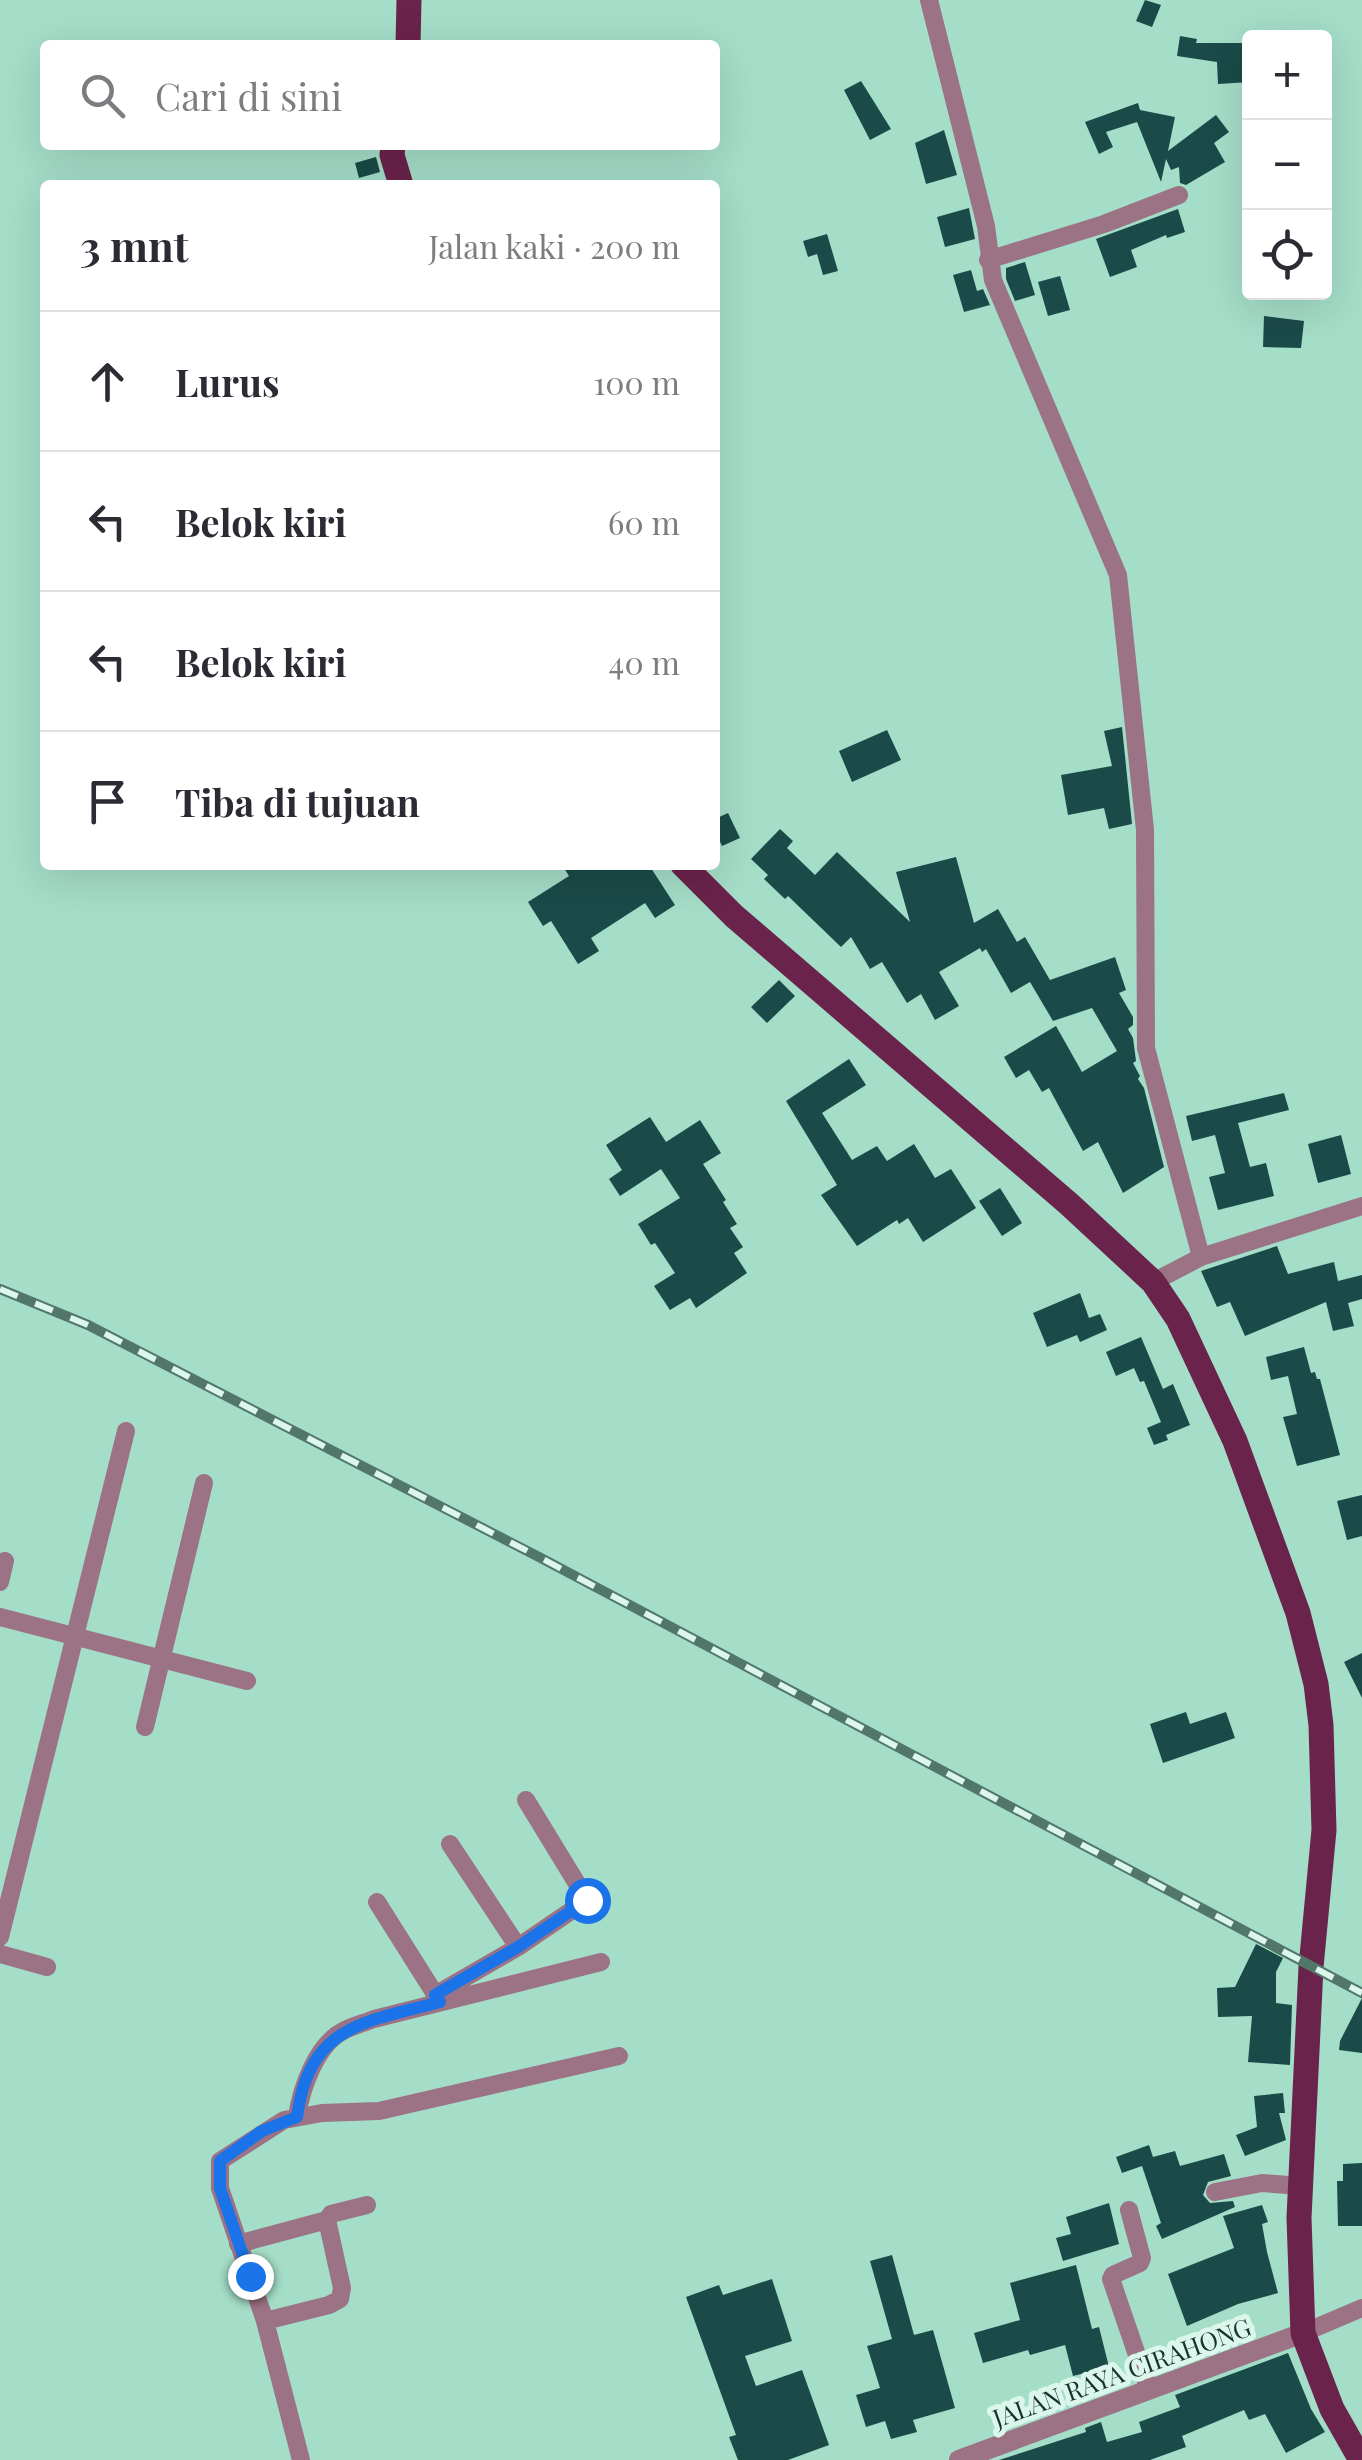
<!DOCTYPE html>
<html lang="id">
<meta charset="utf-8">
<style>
:root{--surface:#fff;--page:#f2f2f3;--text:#2b2b33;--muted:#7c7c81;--line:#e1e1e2}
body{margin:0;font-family:"Playfair Display",serif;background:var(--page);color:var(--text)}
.controls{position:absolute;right:30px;top:30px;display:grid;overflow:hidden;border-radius:10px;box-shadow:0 10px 40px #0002}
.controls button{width:90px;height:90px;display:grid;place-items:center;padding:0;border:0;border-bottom:2px solid var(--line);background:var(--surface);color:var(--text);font:50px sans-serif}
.stop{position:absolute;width:30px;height:30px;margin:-22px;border:8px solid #1a73e8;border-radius:50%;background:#fff}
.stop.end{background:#1a73e8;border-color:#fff;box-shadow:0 2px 10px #0008}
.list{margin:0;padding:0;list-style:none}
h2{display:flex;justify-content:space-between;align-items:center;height:130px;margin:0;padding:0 40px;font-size:42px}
h2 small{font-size:32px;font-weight:400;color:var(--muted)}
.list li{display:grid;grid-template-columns:65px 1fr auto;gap:30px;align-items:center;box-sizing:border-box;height:140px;padding:0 40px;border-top:2px solid var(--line)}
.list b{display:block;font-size:38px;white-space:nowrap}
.list em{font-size:32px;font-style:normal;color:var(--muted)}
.icon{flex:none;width:55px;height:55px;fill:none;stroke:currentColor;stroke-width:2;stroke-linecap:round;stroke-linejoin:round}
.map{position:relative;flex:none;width:1362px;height:2460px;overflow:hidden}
.search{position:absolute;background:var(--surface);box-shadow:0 10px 40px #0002;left:40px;top:40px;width:680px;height:110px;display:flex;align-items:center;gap:25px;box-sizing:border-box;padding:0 35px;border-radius:10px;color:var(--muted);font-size:38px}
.panel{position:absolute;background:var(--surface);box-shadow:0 10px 40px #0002;left:40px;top:180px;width:680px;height:690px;border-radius:10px}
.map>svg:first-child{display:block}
.building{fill:#1a4b48}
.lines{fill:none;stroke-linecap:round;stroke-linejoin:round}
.minor{stroke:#9c7285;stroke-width:18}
.tertiary{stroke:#9c7285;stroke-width:20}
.primary{stroke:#6a234a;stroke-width:25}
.rail-casing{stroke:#52776a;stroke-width:10}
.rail{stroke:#dbf7ec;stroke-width:6;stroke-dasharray:19;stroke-linecap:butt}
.route{stroke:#1a73e8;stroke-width:12}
.labels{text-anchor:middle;stroke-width:10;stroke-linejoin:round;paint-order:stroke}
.street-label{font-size:25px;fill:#1b322a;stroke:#dbf7ec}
</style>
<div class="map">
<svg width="1362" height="2460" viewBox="0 0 1362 2460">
<rect width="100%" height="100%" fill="#a4ddc8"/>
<path class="building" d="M1145 0 1161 5 1152 27 1136 21Z
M1180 36 1197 39 1196 43H1247L1250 82 1218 84 1217 62 1177 56Z
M861 81 891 129 870 140 844 90Z
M1138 103 1140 110 1175 117 1168 151 1216 115 1229 132 1214 143 1225 162 1186 185 1180 183 1179 167 1171 170 1166 159 1161 182 1137 122 1106 132 1113 147 1099 154 1085 122Z
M944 130 957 175 926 184 915 143Z
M376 157 380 172 359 178 355 163Z
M969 208 975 239 945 247 937 217Z
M1178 209 1185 232 1167 238 1166 235 1131 250 1137 267 1110 277 1096 239Z
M827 234 838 271 823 275 817 254 808 257 803 241Z
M1025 262 1035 295 1015 301 1006 279V268Z
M971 270 977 291 983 289 990 305 964 312 953 275Z
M1060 276 1070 310 1048 316 1038 282Z
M1264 316 1304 321 1301 348 1263 347Z
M1122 727 1132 824 1109 829 1104 808 1068 815 1061 775 1112 766 1104 731Z
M887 730 901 760 852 782 839 751Z
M728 813 740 838 722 846 715 830V819Z
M780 829 793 841 787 848 815 875 837 852 910 922 896 872 956 857 974 923 998 909 1017 942 1025 937 1050 980 1115 957 1126 990 1119 993 1133 1017V1025L1128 1029 1133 1038 1136 1061 1133 1063 1140 1076 1138 1079 1144 1088 1164 1167 1123 1193 1098 1142 1083 1151 1049 1088 1042 1092 1029 1070 1016 1078 1004 1057 1056 1026 1082 1072 1117 1051 1092 1008 1053 1021 1030 982 1011 993 986 949 982 952 980 948 939 972 959 1006 935 1020 921 994 907 1003 882 962 870 969 851 937 841 947 788 896 785 899 764 879 768 875 751 859Z
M562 865H649L675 905 655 918 645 903 591 938 599 951 578 964 551 921 543 926 528 902 569 876Z
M779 980 795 996 767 1023 751 1007Z
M849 1059 866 1085 822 1113 852 1160 877 1146 887 1161 914 1144 935 1178 951 1169 976 1208 923 1242 908 1218 899 1224 897 1220 857 1246 821 1195 837 1185 786 1101Z
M1284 1093 1289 1110 1238 1123 1250 1167 1266 1163 1274 1196 1218 1210 1209 1177 1225 1173 1215 1135 1192 1141 1186 1116Z
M650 1117 666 1142 700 1120 721 1153 703 1164 726 1200 723 1202 737 1224 730 1228 743 1247 734 1253 747 1273 696 1308 690 1298 670 1310 654 1286 675 1273 655 1243 651 1245 638 1224 680 1198 661 1169 620 1196 609 1179 622 1170 606 1145Z
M1341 1135 1351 1174 1318 1183 1308 1144Z
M1000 1188 1022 1223 1002 1236 979 1201Z
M1277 1246 1288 1274 1334 1262 1338 1281 1362 1275V1299L1348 1303 1354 1326 1333 1331 1326 1302 1245 1336 1230 1302 1217 1307 1201 1271Z
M1080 1293 1089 1318 1100 1314 1107 1330 1080 1342 1077 1335 1047 1347 1033 1313Z
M1141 1337 1163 1389 1173 1384 1190 1425 1166 1435 1168 1440 1154 1445 1147 1428 1161 1422 1144 1381 1140 1382 1134 1368 1116 1376 1106 1352Z
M1304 1347 1311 1373 1315 1372 1317 1379H1320L1340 1455 1297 1466 1283 1417 1297 1414 1288 1376 1271 1380 1266 1357Z
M1362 1495V1536L1347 1540 1337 1501Z
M1362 1653V1698L1344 1662Z
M1186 1712 1190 1724 1226 1712 1235 1738 1163 1763 1150 1724Z
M1256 1944 1283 1958 1276 1972V2003L1292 2005 1290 2065 1248 2062 1252 2016 1218 2017 1217 1988 1235 1987Z
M1362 1998V2053L1339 2050 1340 2041Z
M1283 2093 1285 2113H1279L1286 2140 1245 2156 1236 2135 1257 2127 1254 2096Z
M1149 2145 1153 2157 1175 2151 1180 2166 1224 2154 1231 2176 1208 2182 1203 2195 1210 2203 1233 2201 1235 2207 1162 2239 1156 2226 1161 2223 1142 2166 1122 2173 1116 2157Z
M1362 2163V2226H1338L1337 2181H1343V2164Z
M1109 2203 1119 2244 1063 2261 1056 2238 1071 2234 1066 2217Z
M1262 2205 1268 2222 1262 2224 1267 2252 1278 2293 1238 2304 1187 2326 1168 2274 1234 2248 1223 2216Z
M892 2255 914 2335 933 2330 955 2408 913 2420 917 2432 891 2439 885 2421 866 2427 856 2395 880 2388 867 2346 892 2339 870 2261Z
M1076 2265 1092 2329 1099 2327 1109 2367 1073 2376 1065 2345 1030 2355 1028 2350 983 2363 974 2333 1020 2320 1010 2283Z
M772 2279 792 2341 745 2356 756 2386 802 2370 829 2445 788 2460H738L729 2437 736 2435 686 2297 719 2285 723 2295Z
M1288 2353 1311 2409 1325 2432 1286 2453 1265 2414 1249 2420 1244 2410 1182 2436 1186 2447 1150 2460H999L1086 2432 1085 2428 1101 2422 1107 2442 1142 2432 1139 2422 1180 2407 1175 2395Z"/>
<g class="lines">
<path class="minor" d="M929 0 986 226 993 280 1118 575 1145 830 1146 1048 1201 1257
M988 260 1104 224 1179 195
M1153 1282 1201 1257 1362 1206
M0 1582 5 1561
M0 1617 247 1681
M145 1727 204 1483
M377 1902 440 2002
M0 1937 126 1431
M518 1947 587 1900 526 1800
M0 1954 47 1967
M435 1995 518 1947 450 1844
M297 2117C301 2089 316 2045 343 2031 352 2026 364 2023 374 2019L601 1962
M1215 2192 1262 2183 1301 2186
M1129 2210 1142 2258 1140 2263 1113 2275 1111 2279 1149 2390
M238 2244 327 2220
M265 2321 329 2305 340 2299 342 2288 327 2220 331 2214 367 2205
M1303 2333 1362 2308
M301 2460 265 2321 220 2188V2161L284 2120 322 2113 379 2111 619 2056"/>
<path class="tertiary" d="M959 2460 1303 2333"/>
<path class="primary" d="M408 45 409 0
M393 145 392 155 401 185
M683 865 734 916 1069 1204 1153 1282 1178 1319 1235 1441 1298 1613 1316 1684 1321 1725 1324 1830 1311 1967 1299 2218 1303 2333 1332 2409 1361 2460"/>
<defs>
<path id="rail" d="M0 1289 88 1325 539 1557 1362 1993"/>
</defs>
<use href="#rail" class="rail-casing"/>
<use href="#rail" class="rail"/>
</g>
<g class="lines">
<path class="route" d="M250 2276 220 2188V2161L262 2131 297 2117C309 2025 365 2022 440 2002L435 1995 518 1947 587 1900"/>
</g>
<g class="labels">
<g class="street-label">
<text transform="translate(1122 2373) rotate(-20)" y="9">JALAN RAYA CIRAHONG</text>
</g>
</g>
</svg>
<div class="controls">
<button>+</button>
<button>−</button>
<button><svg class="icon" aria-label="locate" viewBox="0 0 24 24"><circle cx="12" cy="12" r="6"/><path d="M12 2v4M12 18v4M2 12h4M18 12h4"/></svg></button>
</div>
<div class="stop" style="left:587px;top:1900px"></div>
<div class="stop end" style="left:250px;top:2276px"></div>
<div class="search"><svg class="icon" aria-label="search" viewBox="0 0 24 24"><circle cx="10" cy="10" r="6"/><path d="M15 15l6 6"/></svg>Cari di sini</div>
<section class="panel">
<h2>3 mnt<small>Jalan kaki · 200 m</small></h2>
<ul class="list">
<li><svg class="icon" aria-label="ahead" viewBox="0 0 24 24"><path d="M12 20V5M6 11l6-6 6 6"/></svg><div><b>Lurus</b></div><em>100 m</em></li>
<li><svg class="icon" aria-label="left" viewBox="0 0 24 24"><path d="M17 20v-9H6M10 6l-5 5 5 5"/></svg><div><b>Belok kiri</b></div><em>60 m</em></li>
<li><svg class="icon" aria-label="left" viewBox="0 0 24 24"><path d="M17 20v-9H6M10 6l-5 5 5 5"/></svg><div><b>Belok kiri</b></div><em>40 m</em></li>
<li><svg class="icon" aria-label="arrive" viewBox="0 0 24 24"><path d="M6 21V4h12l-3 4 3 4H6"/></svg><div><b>Tiba di tujuan</b></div></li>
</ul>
</section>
</div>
